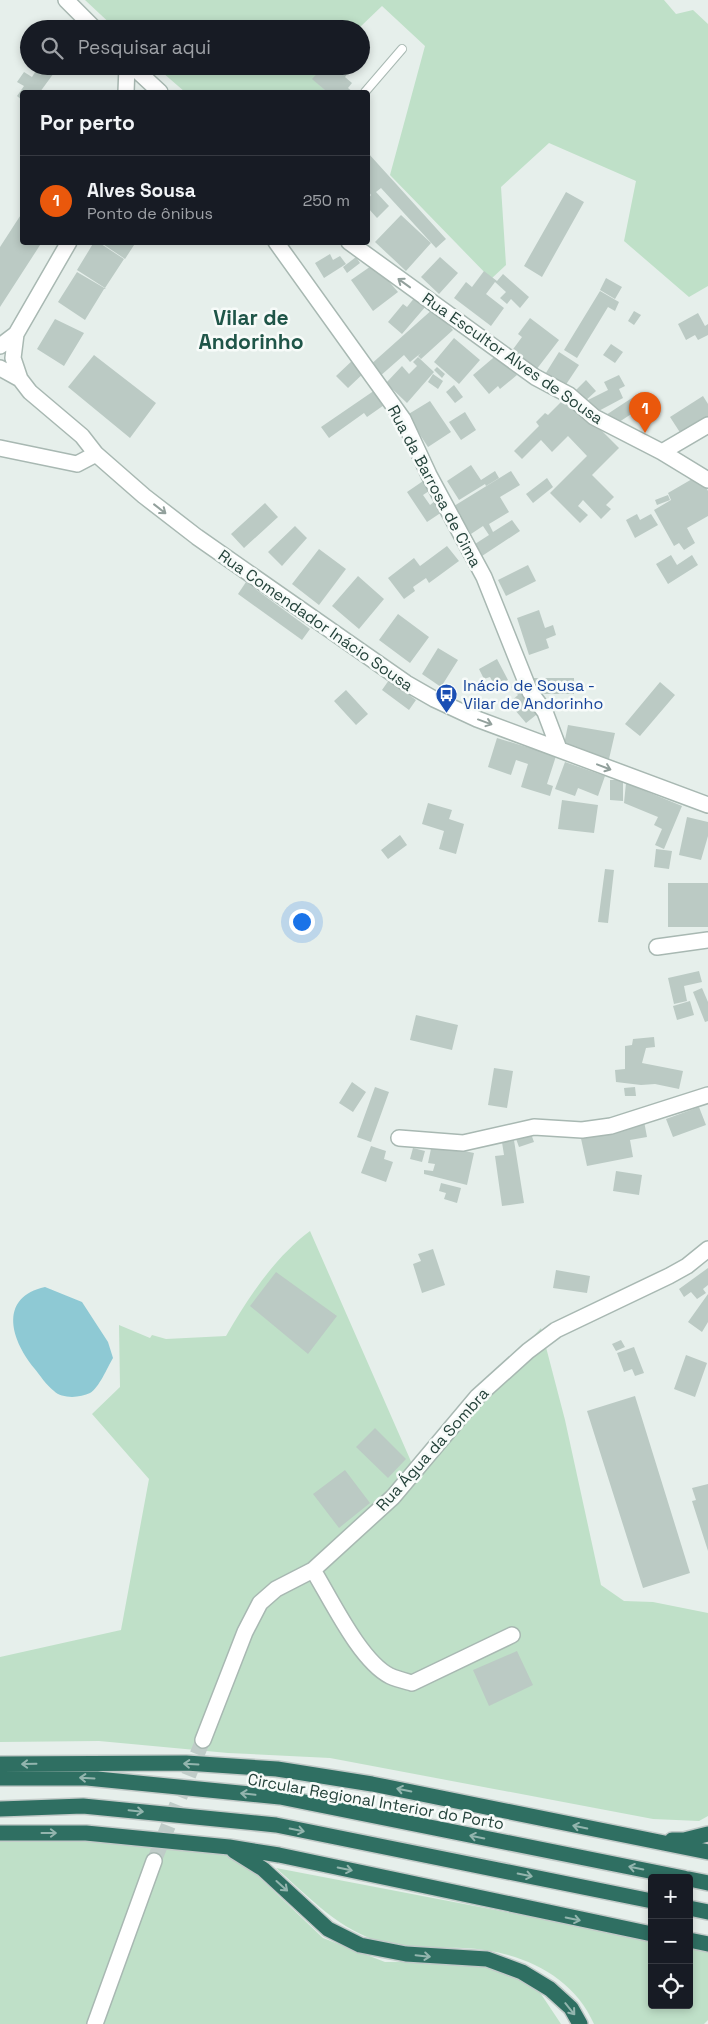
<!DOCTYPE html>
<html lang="pt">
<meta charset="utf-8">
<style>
:root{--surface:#171b24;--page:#20242c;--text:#f1f3f6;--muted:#9ea1a6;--line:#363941;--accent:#ea580c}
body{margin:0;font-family:"Space Grotesk",sans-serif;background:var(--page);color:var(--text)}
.controls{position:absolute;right:15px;bottom:15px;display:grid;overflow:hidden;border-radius:5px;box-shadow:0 2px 8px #0003}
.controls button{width:45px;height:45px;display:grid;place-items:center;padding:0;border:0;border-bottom:1px solid var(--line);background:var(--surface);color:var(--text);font:25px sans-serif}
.you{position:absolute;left:301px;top:921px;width:18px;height:18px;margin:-12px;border:4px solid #fff;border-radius:50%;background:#1a73e8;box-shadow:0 0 0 8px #1a73e833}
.badge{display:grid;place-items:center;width:32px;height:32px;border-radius:50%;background:var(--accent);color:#fff;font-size:16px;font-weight:700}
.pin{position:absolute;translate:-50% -41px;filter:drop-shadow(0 1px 2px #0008)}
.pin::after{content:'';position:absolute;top:26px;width:18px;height:15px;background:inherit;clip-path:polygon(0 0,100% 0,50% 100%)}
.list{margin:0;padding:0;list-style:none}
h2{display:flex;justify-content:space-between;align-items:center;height:65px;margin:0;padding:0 20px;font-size:21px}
h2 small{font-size:16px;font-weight:400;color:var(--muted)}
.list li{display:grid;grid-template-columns:32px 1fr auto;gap:15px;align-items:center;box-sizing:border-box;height:90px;padding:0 20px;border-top:1px solid var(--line)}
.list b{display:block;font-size:19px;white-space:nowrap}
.list p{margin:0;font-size:16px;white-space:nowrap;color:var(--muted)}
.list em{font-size:16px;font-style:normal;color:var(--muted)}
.icon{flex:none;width:28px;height:28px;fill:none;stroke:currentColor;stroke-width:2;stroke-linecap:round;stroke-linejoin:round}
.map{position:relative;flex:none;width:708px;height:2024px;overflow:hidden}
.search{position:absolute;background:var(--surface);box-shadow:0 2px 8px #0003;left:20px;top:20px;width:350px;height:55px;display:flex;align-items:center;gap:12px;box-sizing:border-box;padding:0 18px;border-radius:28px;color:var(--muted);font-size:19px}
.panel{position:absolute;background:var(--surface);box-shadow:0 2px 8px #0003;left:20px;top:90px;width:350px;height:155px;border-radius:5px}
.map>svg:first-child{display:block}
.green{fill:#bfe0c8}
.water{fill:#8ec9d4}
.building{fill:#bbcac4}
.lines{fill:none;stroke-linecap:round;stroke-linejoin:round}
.street-tunnel{stroke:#bfccc8;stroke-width:15;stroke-dasharray:15 8;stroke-linecap:butt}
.lane-casing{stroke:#a8b8b2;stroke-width:10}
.street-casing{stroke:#a8b8b2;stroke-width:18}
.highway-casing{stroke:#c2cac8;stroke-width:18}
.lane{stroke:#fff;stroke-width:8}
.street{stroke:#fff;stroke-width:15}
.highway{stroke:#2f6f62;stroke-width:15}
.oneway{stroke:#92a09c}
.oneway2{stroke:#93b5ae}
.labels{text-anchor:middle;stroke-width:5;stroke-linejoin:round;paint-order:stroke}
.street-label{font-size:16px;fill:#24423a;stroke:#f7fbf9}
.transit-label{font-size:16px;fill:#164399;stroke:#f7fbf9;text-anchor:start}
.district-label{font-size:21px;font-weight:bold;fill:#1f5548;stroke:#f7fbf9}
</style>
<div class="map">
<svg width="708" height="2024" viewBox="0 0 708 2024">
<rect width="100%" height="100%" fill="#e6efeb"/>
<path class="green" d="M85 0H664L676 14 693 10 708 24V286L689 297 624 241 636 181 549 143 501 187 506 265 491 279 390 175 425 46 382 6 358 29H116Z
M155 66H324L313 79 327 92H185Z
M310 1231 413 1466 541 1328 565 1420 601 1585 624 1601 653 1602 708 1613V1816L699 1821 653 1819 330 1758 228 1753 99 1741 0 1742V1657L121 1630 149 1479 92 1414 120 1387 119 1325 150 1338 152 1335 166 1339 226 1336C249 1297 273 1259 310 1231Z
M0 1833 81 1837 235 1854 323 1938 385 1962 468 1961 507 1969 537 1988 561 2024H0Z
M276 1868 652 1940V2005H689V1947L708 1951V2020L704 2024H594C572 1973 516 1950 463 1948 437 1947 409 1950 384 1943 340 1931 309 1897 276 1868Z"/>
<path class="water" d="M45 1287 82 1302 108 1342 113 1358C107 1368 99 1388 90 1393 80 1398 62 1399 54 1391 46 1385 40 1375 34 1368 9 1337 0 1297 45 1287Z"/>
<path class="building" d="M39 66H59L40 92H22V100L17 96 24 86 17 82 24 72 32 77Z
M324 66 341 67 348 73 345 77 352 83 348 88 353 92H327L312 79Z
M368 153 446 239 436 248 381 188 376 192 389 206 377 218 368 208V199L371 195 368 191Z
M566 192 584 202 542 277 524 266Z
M22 213V242H42L0 307V247Z
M401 215 431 243 406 271 375 242Z
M94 242H98L124 259 105 288 77 270Z
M100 242H136L125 259Z
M330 254 333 260 340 256 346 264 324 278 315 263Z
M356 257 360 263 347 273 343 267Z
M440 257 458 273 439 294 421 277Z
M374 264 398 292 373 311 351 280Z
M484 271 497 281 503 274 529 297 520 308 511 299 507 304 500 298 506 292 495 282 486 294 504 308 491 326 454 298 466 282 472 287Z
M77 272 106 289H104L85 320 58 302Z
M606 278 622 287 615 299 600 290Z
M600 291 619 302 615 311 608 307 577 358 564 350Z
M415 297 426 306 402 334 388 322 403 304 407 307Z
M434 308 453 330 421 359 418 356 421 353 410 362 404 355 379 377 369 366Z
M634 311 641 315 634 325 628 321Z
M698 313 705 326 708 324V335L698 340 695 335 686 340 678 324Z
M530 318 559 340 536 370 511 352 522 337 518 334Z
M55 319 84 333 64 366 37 349Z
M454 338 480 360 459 384 434 362Z
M611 344 623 352 615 363 603 355Z
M559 352 579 365 563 389 544 376Z
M499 353 517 375 500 389 498 386 489 394 473 375Z
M94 355 156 403 130 438 68 387Z
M418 357 434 372 407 403 386 383 402 366 409 374 417 366 413 362Z
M355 358 367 370 348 388 336 376Z
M437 367 445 374 442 378 434 370Z
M433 374 443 381 438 389 428 382Z
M619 375 625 386 619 389 623 398 593 414 586 401 608 390 604 382Z
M586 380 596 391 583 403 573 393Z
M454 385 463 397 455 403 446 392Z
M378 388 387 403 367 417 364 413 329 438 321 427Z
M641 392 648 403 613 426 606 415Z
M567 396 619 448 592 475 614 497 606 505 611 509 601 519 583 500 578 506 588 515 580 523 550 493 587 456 568 436 552 452 541 440 522 459 514 451 539 426 536 422 545 413 548 415Z
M703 396 708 404V417L681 434 670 417Z
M430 401 451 432 428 447 407 415Z
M465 412 476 430 461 440 449 422Z
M471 465 481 480 495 471 499 478 486 486 485 484 459 500 447 481Z
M511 471 520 485 500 497 509 512 489 524 493 532 512 520 520 531 482 556 475 544 489 535 483 526 471 534 454 506Z
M699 475 708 491V516L687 528 695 543 684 550 679 543 674 546 654 510 671 500 668 493Z
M547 478 553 487 533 503 526 494Z
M426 479 432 489 423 495 430 505 435 501 442 512 427 522 407 492Z
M668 495 670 500 657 505 655 500Z
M265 503 278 517 244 548 231 534Z
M637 514 640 520 651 514 658 525 635 538 626 520Z
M295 526 307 538 282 566 268 552Z
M447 546 459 561 429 583 426 578 413 587 415 591 404 599 388 578 414 558 420 566Z
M319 549 346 569 319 605 292 584Z
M671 555 677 565 692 555 698 565 668 584 656 564Z
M528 565 536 581 506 596 498 580Z
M358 576 384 599 359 629 332 606Z
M246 582 310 629 302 640 238 594Z
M539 610 545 628 553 625 556 635 546 639 549 648 529 655 517 618Z
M398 614 429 637 410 663 379 640Z
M438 648 458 660 441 687 422 674Z
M497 659 508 680 495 686 490 677 484 679 479 669Z
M532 678H574V694H532Z
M389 680 416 700 409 710 382 690Z
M517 682 541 711 526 723 509 703 518 695 511 687Z
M660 682 675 695 640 736 625 724Z
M346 690 368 714 356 725 334 701Z
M568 725 615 733 609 759 563 749Z
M497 738 556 756 547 784 553 786 550 796 521 787 528 764 516 760 511 775 488 767Z
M565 762 605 776 598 796 578 788 575 796 555 789Z
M610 780H623V801L610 800Z
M626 783 682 806 664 849 655 845 662 829 654 825 658 817 624 803Z
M562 800 598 805 594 833 558 829Z
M428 803 452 810 449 819 464 824 456 854 439 849 444 831 422 824Z
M687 817 708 822V836L701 860 679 855Z
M400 835 407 845 388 859 381 850Z
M656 849 672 851 669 869 654 867Z
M605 869 614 870 608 923 598 922Z
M668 883H708V927H668Z
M699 971 702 982 684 986 687 1001 674 1004 668 978Z
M702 988 708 1002V1021L705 1022 693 992Z
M690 1001 694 1015 677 1020 673 1006Z
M416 1015 458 1025 452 1050 410 1040Z
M654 1037 655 1047 646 1048 642 1063 683 1071 679 1089 655 1084 641 1085 616 1082 615 1070 625 1069V1046L632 1045 633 1039Z
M494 1068 513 1071 507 1108 488 1105Z
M352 1082 366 1092 353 1112 339 1103Z
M375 1087 389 1092 371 1142 357 1137Z
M635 1087 636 1096H625L624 1088Z
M699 1107 706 1125 673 1137 666 1119Z
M644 1121 647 1137 630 1140 633 1157 587 1166 580 1134Z
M530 1131 534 1142 519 1147 515 1136Z
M513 1134 524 1203 502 1206 495 1156 504 1155 501 1136Z
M432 1144 474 1153 467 1185 424 1174V1170L433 1171 435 1164 428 1163Z
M371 1146 386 1151 384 1159 393 1162 386 1182 361 1173Z
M413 1148 425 1151 422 1162 410 1159Z
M616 1171 642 1175 639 1195 613 1191Z
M441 1183 461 1188 457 1203 444 1199 446 1193 439 1191Z
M433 1249 445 1285 422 1293 413 1264 421 1261 418 1254Z
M708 1268V1285L703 1289 706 1293 697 1299 691 1292 684 1297 679 1289Z
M556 1270 590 1276 587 1293 553 1288Z
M276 1272 337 1316 308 1354 250 1306Z
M708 1294V1322L702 1332 688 1322Z
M621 1340 625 1347 616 1351 612 1344Z
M634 1347 644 1373 635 1376 632 1369 624 1372 617 1353Z
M686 1355 707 1363 695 1397 674 1389Z
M635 1396 690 1573 643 1588 587 1411Z
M375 1428 406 1459 388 1478 356 1447Z
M345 1470 370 1503 339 1528 313 1494Z
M708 1484V1551L692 1501 696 1500 692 1488Z
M517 1651 533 1685 489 1706 473 1670Z"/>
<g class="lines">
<path class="street-tunnel" d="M154 1861 203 1740"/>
<defs>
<path id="lane" d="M365 92 402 49"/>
<path id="street" d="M66 0 95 29
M132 66 160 92
M126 92 127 66
M69 242 16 334 13 358 20 379 30 392 82 436 96 454 144 496 197 537 406 683 434 699 477 719 708 805
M276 242 403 419 429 475 484 577 530 692 545 712 559 749
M349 242 535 377 569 395 594 417 662 452 708 480
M0 346 16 334
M0 368 20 379
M0 448 77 464 96 454
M662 452 708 425
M657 947 708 940
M399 1138 463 1143 534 1127 582 1130 611 1126 708 1095
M313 1570C331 1599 360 1661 390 1676 397 1679 405 1681 412 1683L512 1635
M203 1740 245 1632 260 1603 276 1589 313 1570 393 1497 477 1397 528 1351 556 1330 669 1276 687 1266 708 1249
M95 2024 154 1861"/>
<path id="highway" d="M0 1764 186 1763 277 1769 372 1784 708 1852
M0 1778H87L280 1797 684 1878
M0 1809 83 1806 276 1825 652 1901
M0 1833H86L229 1847 279 1855 652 1934
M672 1840H684L708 1834
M234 1851 263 1869 328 1929 360 1945 406 1954 487 1959 522 1972 550 1989 571 2008 580 2024
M689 1879 708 1883
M689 1908 708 1912
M689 1940 708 1944"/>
</defs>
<use href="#lane" class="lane-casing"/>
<use href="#street" class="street-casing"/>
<use href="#highway" class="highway-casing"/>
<use href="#lane" class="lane"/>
<use href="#street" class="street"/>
<use href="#highway" class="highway"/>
</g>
<defs><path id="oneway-shaft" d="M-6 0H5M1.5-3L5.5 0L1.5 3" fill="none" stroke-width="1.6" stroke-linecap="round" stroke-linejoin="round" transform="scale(1.25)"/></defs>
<g class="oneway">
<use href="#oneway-shaft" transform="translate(404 283) rotate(-144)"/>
<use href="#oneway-shaft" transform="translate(160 509) rotate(38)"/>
<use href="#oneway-shaft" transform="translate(485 722) rotate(20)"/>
<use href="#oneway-shaft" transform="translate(604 767) rotate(21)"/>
</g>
<g class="oneway2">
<use href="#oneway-shaft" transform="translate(29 1764) rotate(179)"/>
<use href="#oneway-shaft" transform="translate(191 1764) rotate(-177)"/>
<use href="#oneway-shaft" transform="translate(87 1778) rotate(-177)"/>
<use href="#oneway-shaft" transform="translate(404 1790) rotate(-168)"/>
<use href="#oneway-shaft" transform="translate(248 1794) rotate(-174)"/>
<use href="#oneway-shaft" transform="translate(136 1811) rotate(6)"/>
<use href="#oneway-shaft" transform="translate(580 1827) rotate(-168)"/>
<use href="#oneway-shaft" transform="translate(297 1830) rotate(11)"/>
<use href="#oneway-shaft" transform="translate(49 1833)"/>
<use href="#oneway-shaft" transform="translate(477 1837) rotate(-169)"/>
<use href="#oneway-shaft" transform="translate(636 1868) rotate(-169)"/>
<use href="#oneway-shaft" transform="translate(345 1869) rotate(12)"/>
<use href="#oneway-shaft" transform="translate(525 1875) rotate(11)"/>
<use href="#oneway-shaft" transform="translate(282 1886) rotate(42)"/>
<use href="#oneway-shaft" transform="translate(573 1919) rotate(12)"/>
<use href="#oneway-shaft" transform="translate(423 1956) rotate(6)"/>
<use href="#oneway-shaft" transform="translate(570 2009) rotate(51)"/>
</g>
<defs>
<symbol id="bus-pin" viewBox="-11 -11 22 30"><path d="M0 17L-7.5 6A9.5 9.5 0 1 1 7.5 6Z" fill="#1a4fb4" stroke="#f7fbf9"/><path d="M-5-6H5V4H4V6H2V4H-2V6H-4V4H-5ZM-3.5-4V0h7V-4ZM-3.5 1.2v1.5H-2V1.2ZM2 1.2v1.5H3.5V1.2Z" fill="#fff"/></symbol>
</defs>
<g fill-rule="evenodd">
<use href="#bus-pin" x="434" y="682" width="25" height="34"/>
</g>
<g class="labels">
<g class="street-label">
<text transform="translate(513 358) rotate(35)" y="6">Rua Escultor Alves de Sousa</text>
<text transform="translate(435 486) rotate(62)" y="6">Rua da Barrosa de Cima</text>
<text transform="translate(316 620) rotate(35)" y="6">Rua Comendador Inácio Sousa</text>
<text transform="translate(432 1449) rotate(-48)" y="6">Rua Água da Sombra</text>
<text transform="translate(376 1801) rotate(10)" y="6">Circular Regional Interior do Porto</text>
</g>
<g class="transit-label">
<text x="463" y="691">Inácio de Sousa -<tspan x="463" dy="18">Vilar de Andorinho</tspan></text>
</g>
<g class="district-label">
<text x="251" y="325">Vilar de<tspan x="251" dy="24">Andorinho</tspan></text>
</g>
</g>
</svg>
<div class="controls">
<button>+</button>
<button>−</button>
<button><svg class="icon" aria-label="locate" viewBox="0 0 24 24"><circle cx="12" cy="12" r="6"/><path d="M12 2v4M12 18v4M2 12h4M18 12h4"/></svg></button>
</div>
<div class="you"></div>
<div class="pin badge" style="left:645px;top:433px">1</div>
<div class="search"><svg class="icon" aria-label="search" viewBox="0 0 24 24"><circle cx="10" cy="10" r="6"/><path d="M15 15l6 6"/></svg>Pesquisar aqui</div>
<section class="panel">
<h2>Por perto<small></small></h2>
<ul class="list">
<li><span class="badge">1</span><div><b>Alves Sousa</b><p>Ponto de ônibus</p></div><em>250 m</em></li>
</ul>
</section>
</div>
